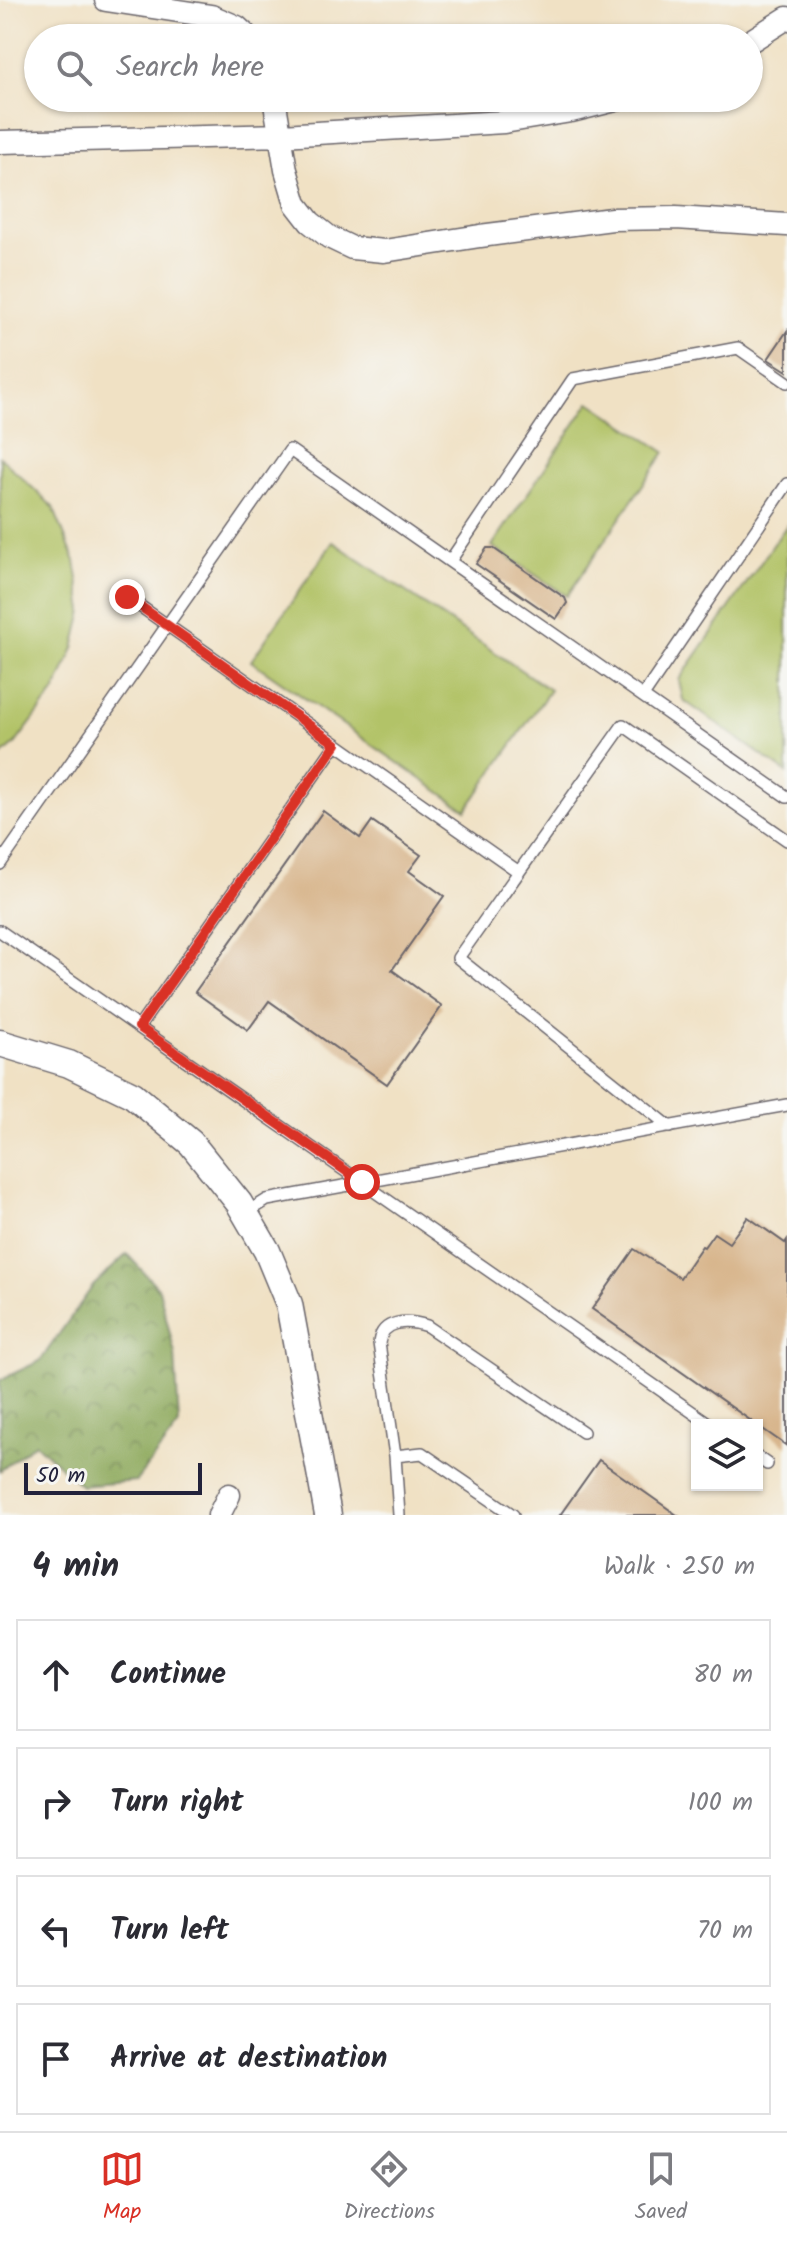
<!DOCTYPE html>
<meta charset="utf-8">
<style>
:root{--surface:#fff;--page:#f7f7f7;--text:#2b2b33;--muted:#7c7c81;--line:#e1e1e2;--accent:#d93025}
body{margin:0;font-family:Kalam,sans-serif;background:var(--page);color:var(--text)}
.controls{position:absolute;right:24px;bottom:24px;display:grid;overflow:hidden;border-radius:0px;box-shadow:0 2px 6px #0004}
.controls button{width:72px;height:72px;display:grid;place-items:center;padding:0;border:0;border-bottom:2px solid var(--line);background:var(--surface);color:var(--text);font:40px sans-serif}
.scale{position:absolute;left:24px;bottom:20px;width:178px;box-sizing:border-box;padding-left:8px;border:4px solid #22223b;border-top:0;font-size:22px;line-height:28px;white-space:nowrap;color:#22223b;-webkit-text-stroke:6px #f6f6f2;paint-order:stroke}
.stop{position:absolute;width:24px;height:24px;margin:-18px;border:6px solid #d93025;border-radius:50%;background:#fff}
.stop.end{background:#d93025;border-color:#fff;box-shadow:0 2px 8px #0008}
.list{margin:0;padding:0;list-style:none}
h2{display:flex;justify-content:space-between;align-items:center;height:104px;margin:0;padding:0 32px;font-size:34px}
h2 small{font-size:26px;font-weight:400;color:var(--muted)}
.list li{display:grid;grid-template-columns:52px 1fr auto;gap:24px;align-items:center;box-sizing:border-box;height:112px;margin:0 16px 16px;padding:0 16px;border:2px solid var(--line);border-radius:0px}
.list b{display:block;font-size:30px;white-space:nowrap}
.list em{font-size:26px;font-style:normal;color:var(--muted)}
.icon{flex:none;width:44px;height:44px;fill:none;stroke:currentColor;stroke-width:2;stroke-linecap:round;stroke-linejoin:round}
.map{position:relative;flex:none;width:787px;height:1515px;overflow:hidden}
.search{position:absolute;background:var(--surface);box-shadow:0 2px 6px #0004;left:24px;right:24px;top:24px;height:88px;display:flex;align-items:center;gap:20px;box-sizing:border-box;padding:0 28px;border-radius:44px;color:var(--muted);font-size:30px}
.sheet{height:616px;background:var(--surface)}
nav{display:flex;justify-content:space-around;align-items:center;box-sizing:border-box;height:112px;border-top:2px solid var(--line);background:var(--surface);font-size:22px;color:var(--muted)}
nav a{display:grid;justify-items:center;gap:4px}
nav .on{color:var(--accent)}
.map>svg:first-child{display:block}
.forest{fill:url(#forest-crowns);stroke:#58664c;stroke-width:2}
.pitch{fill:#b2c367;stroke:#6a7251;stroke-width:2}
.building{fill:#d8b68d}
.lines{fill:none;stroke-linecap:round;stroke-linejoin:round}
.service-casing{stroke:#6a656b;stroke-width:14}
.minor-casing{stroke:#6a656b;stroke-width:25}
.tertiary-casing{stroke:#6a656b;stroke-width:29}
.service{stroke:#fff;stroke-width:11}
.minor{stroke:#fff;stroke-width:22}
.tertiary{stroke:#fff;stroke-width:26}
.route{stroke:#d93025;stroke-width:10}
</style>
<div class="map">
<svg width="787" height="1515" viewBox="0 0 787 1515">
<defs>
<pattern id="forest-crowns" width="20" height="18" patternUnits="userSpaceOnUse" patternTransform="scale(2)"><rect width="20" height="18" fill="#8da95c"/><path d="M2 6a3 3 0 1 1 6 0M12 15a3 3 0 1 1 6 0" fill="none" stroke="#73894d"/></pattern>
</defs>
<rect width="100%" height="100%" fill="#f6f6f2"/>
<filter id="ink" filterUnits="userSpaceOnUse"><feTurbulence type="fractalNoise" baseFrequency=".0125" numOctaves="2"/><feDisplacementMap in="SourceGraphic" scale="16" xChannelSelector="R" yChannelSelector="G"/><feConvolveMatrix kernelMatrix="1 2 1 2 8 2 1 2 1" color-interpolation-filters="sRGB"/></filter>
<filter id="wash" filterUnits="userSpaceOnUse"><feTurbulence type="fractalNoise" baseFrequency=".006" numOctaves="4" result="noise"/><feDisplacementMap in="SourceGraphic" scale="32" xChannelSelector="R" yChannelSelector="G"/><feGaussianBlur stdDeviation="1.8" result="paint"/><feColorMatrix in="noise" values="0 0 0 0 0 0 0 0 0 0 0 0 0 0 0 0 0 1.4 0 .05"/><feComposite in="paint" operator="in"/></filter>
<g filter="url(#wash)">
<rect width="100%" height="100%" fill="#f0e1c4"/>
<path class="forest" d="M127 1254 159 1289 175 1354 179 1425 136 1481 81 1486 35 1443 0 1471V1380L40 1361 93 1286Z"/>
<path class="pitch" d="M590 402 665 452 567 596 492 546Z
M0 457 53 507 75 561 83 611 74 648 55 691 15 744 0 757Z
M787 525V773L683 700 679 680Z
M333 542 550 690 466 810 251 661Z"/>
<g id="blocks">
<path class="building" d="M787 331V371L768 359Z
M487 548H493L565 598 567 603 556 619 476 564Z
M323 811 360 838 372 821 421 855 409 871 444 896 392 970 442 1006 387 1084 269 1001 248 1030 195 992Z
M748 1217 785 1243 787 1240V1446L592 1309 634 1249 680 1278 702 1246 704 1247 714 1233 729 1243Z
M599 1460 677 1515H560Z"/>
</g>
</g>
<g filter="url(#ink)">
<use href="#blocks" fill-opacity="0" stroke="#6a656b" stroke-width="2"/>
<g class="lines">
<defs>
<path id="service" d="M450 561 573 379 738 348 787 382
M127 597 519 872
M643 696 787 484
M0 864 290 450 787 797
M0 931 711 1425
M139 1027 336 744
M670 1127 458 958 623 725 787 840
M246 1213 267 1200 787 1105
M395 1456 422 1453 513 1515
M757 1457 767 1464
M399 1515 395 1456 379 1343C382 1319 408 1320 427 1326L583 1432"/>
<path id="minor" d="M106 0 211 16 237 27 249 38
M749 42 787 18
M274 98 286 170 296 204 310 222 329 237 352 248 384 251 480 236 612 219 676 218 787 225
M0 142 282 135 504 122 571 111 623 98
M219 1515 229 1495"/>
<path id="tertiary" d="M0 1043 69 1064 133 1095 191 1143 239 1203 267 1251 289 1304 328 1515"/>
</defs>
<use href="#service" class="service-casing"/>
<use href="#minor" class="minor-casing"/>
<use href="#tertiary" class="tertiary-casing"/>
<use href="#service" class="service"/>
<use href="#minor" class="minor"/>
<use href="#tertiary" class="tertiary"/>
</g>
</g>
<g class="lines" filter="url(#ink)">
<path class="route" d="M127 597 336 744 139 1027 362 1182"/>
</g>
</svg>
<div class="controls">
<button><svg class="icon" aria-label="layers" viewBox="0 0 24 24"><path d="M12 4l9 5-9 5-9-5zM3 14l9 5 9-5"/></svg></button>
</div>
<div class="scale">50 m</div>
<div class="stop" style="left:362px;top:1182px"></div>
<div class="stop end" style="left:127px;top:597px"></div>
<div class="search"><svg class="icon" aria-label="search" viewBox="0 0 24 24"><circle cx="10" cy="10" r="6"/><path d="M15 15l6 6"/></svg>Search here</div>
</div>
<section class="sheet">
<h2>4 min<small>Walk · 250 m</small></h2>
<ul class="list">
<li><svg class="icon" aria-label="ahead" viewBox="0 0 24 24"><path d="M12 20V5M6 11l6-6 6 6"/></svg><div><b>Continue</b></div><em>80 m</em></li>
<li><svg class="icon" aria-label="right" viewBox="0 0 24 24"><path d="M7 20v-9h11M14 6l5 5-5 5"/></svg><div><b>Turn right</b></div><em>100 m</em></li>
<li><svg class="icon" aria-label="left" viewBox="0 0 24 24"><path d="M17 20v-9H6M10 6l-5 5 5 5"/></svg><div><b>Turn left</b></div><em>70 m</em></li>
<li><svg class="icon" aria-label="arrive" viewBox="0 0 24 24"><path d="M6 21V4h12l-3 4 3 4H6"/></svg><div><b>Arrive at destination</b></div></li>
</ul>
</section>
<nav>
<a class="on"><svg class="icon" aria-label="map" viewBox="0 0 24 24"><path d="M3 6l6-2 6 2 6-2v14l-6 2-6-2-6 2zM9 4v14M15 6v14"/></svg>Map</a>
<a><svg class="icon" aria-label="directions" viewBox="0 0 24 24"><path d="M12 3l9 9-9 9-9-9zM9 14v-3h6M13 9l2 2-2 2"/></svg>Directions</a>
<a><svg class="icon" aria-label="saved" viewBox="0 0 24 24"><path d="M7 4h10v16l-5-4-5 4z"/></svg>Saved</a>
</nav>
